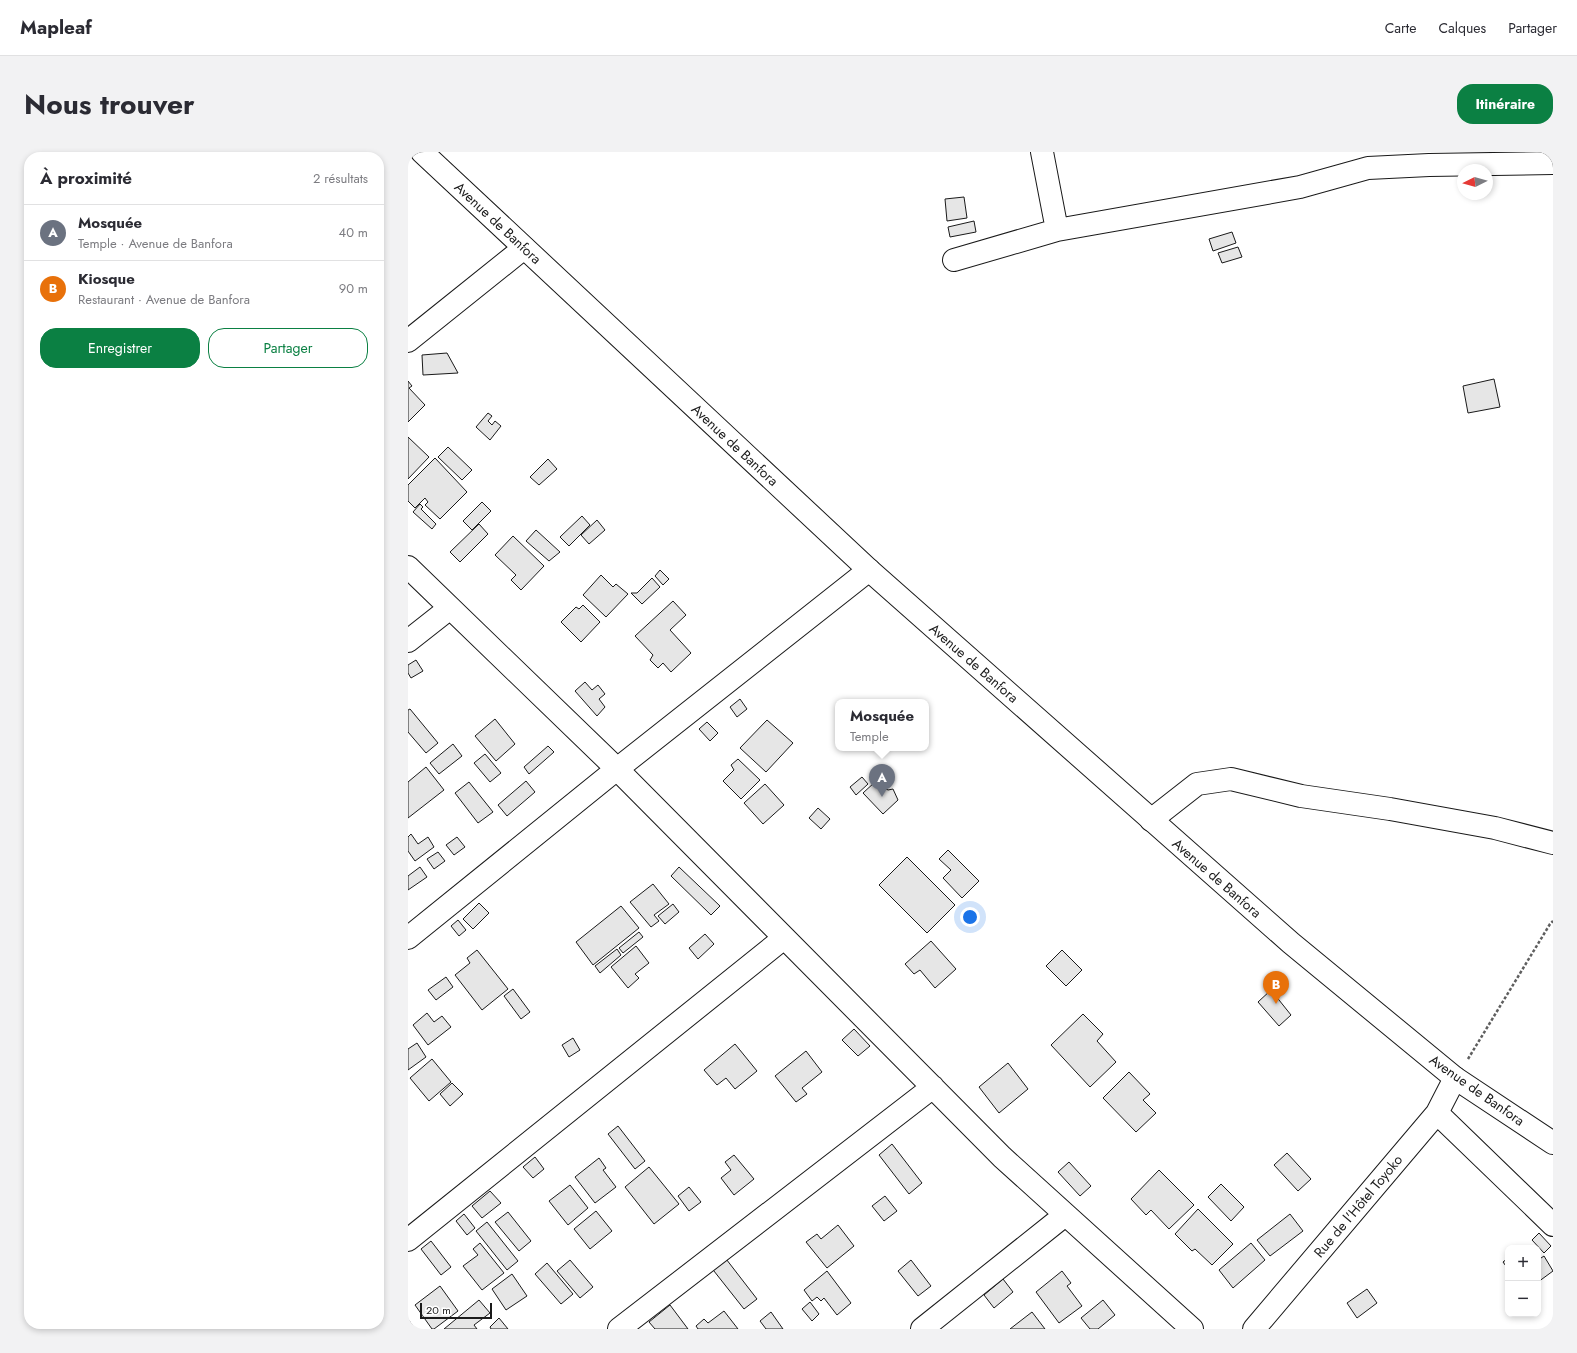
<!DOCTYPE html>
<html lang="fr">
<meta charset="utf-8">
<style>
:root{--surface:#fff;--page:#f2f2f3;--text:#2b2b33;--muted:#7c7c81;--line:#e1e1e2;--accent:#0b8043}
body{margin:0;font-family:Jost,sans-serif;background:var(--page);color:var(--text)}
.controls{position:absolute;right:12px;bottom:12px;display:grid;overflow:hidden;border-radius:8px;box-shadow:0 2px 6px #0003}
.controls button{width:36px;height:36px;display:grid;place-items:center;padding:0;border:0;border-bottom:1px solid var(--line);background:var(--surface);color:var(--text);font:20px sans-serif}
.compass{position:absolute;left:1049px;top:12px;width:36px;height:36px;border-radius:50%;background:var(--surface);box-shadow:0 2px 6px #0003;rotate:265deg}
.scale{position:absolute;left:12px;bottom:10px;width:72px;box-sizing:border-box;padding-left:4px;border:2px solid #1a1a1a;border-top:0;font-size:11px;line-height:14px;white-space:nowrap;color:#1a1a1a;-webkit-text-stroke:3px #fff;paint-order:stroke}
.you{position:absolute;left:562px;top:765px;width:14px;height:14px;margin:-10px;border:3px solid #fff;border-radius:50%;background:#1a73e8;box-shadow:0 0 0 6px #1a73e833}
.badge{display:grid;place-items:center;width:26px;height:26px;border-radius:50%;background:var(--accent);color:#fff;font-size:13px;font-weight:700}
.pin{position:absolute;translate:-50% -33px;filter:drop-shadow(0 1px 2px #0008)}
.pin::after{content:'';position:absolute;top:21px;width:14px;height:12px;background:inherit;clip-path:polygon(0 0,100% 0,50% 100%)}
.popup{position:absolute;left:427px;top:547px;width:94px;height:52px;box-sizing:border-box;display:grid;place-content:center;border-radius:8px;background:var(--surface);filter:drop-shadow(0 1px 3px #0005);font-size:13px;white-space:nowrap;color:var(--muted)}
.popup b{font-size:15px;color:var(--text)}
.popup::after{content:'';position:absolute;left:50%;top:100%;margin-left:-8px;border:8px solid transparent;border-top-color:var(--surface)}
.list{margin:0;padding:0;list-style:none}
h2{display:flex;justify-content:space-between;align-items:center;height:52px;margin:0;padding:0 16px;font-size:17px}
h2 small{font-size:13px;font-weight:400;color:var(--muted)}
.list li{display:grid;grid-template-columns:26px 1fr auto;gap:12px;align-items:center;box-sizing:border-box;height:56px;padding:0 16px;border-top:1px solid var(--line)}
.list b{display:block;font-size:15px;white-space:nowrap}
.list p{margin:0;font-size:13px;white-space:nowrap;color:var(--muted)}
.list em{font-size:13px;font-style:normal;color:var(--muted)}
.actions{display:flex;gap:8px;padding:12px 16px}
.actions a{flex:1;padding:9px 0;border:1px solid var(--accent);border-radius:16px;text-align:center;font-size:14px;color:var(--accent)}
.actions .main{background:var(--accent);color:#fff}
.map{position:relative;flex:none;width:1145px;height:1177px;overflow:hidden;border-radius:16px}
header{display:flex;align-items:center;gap:24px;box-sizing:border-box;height:56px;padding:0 20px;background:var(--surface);border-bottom:1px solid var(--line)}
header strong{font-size:19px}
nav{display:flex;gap:22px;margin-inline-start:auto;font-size:14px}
.intro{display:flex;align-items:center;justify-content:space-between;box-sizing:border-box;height:96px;padding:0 24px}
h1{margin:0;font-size:28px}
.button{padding:10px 18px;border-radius:16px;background:var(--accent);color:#fff;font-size:14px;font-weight:700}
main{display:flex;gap:24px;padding:0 24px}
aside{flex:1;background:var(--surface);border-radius:16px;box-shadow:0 2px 6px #0003}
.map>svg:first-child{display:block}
.building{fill:#e6e6e6;stroke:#1a1a1a}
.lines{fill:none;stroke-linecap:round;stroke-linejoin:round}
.minor-casing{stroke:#1a1a1a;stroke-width:24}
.major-casing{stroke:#1a1a1a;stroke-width:24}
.path{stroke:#5f5f5f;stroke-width:2.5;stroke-dasharray:3 2;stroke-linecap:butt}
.minor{stroke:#fff;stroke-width:22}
.major{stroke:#fff;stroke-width:22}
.labels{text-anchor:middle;stroke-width:3;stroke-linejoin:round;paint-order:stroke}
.street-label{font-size:14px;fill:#1a1a1a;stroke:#fff}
</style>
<header>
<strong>Mapleaf</strong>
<nav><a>Carte</a><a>Calques</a><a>Partager</a></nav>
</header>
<div class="intro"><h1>Nous trouver</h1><a class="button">Itinéraire</a></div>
<main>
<aside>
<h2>À proximité<small>2 résultats</small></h2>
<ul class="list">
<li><span class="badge" style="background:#6b7280">A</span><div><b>Mosquée</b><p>Temple · Avenue de Banfora</p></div><em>40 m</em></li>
<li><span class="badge" style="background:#e8710a">B</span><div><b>Kiosque</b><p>Restaurant · Avenue de Banfora</p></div><em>90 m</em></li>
</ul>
<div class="actions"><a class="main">Enregistrer</a><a>Partager</a></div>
</aside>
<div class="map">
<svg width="1145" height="1177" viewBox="0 0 1145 1177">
<rect width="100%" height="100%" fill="#fff"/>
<path class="building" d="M556 45 559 66 539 69 537 47Z
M566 69 568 80 542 85 540 75Z
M824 80 828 91 805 99 801 87Z
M830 95 834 105 814 111 810 101Z
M39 201 50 221 15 223 14 203Z
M1086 227 1092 255 1060 261 1055 234Z
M0 229 4 234 1 236 17 253 0 270Z
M80 261 84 264 80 269 84 273 87 269 93 274 82 288 68 275Z
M0 285 21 305 0 327Z
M40 295 64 318 54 328 30 305Z
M27 306 59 340 32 367 17 353 20 350 17 346 7 356 0 349V333Z
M140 307 149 317 131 333 122 325Z
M74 350 83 359 64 378 55 369Z
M12 352 15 355 13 357 28 372 24 377 5 360Z
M174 364 182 373 161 394 152 385Z
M189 368 197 378 181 392 173 383Z
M71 372 80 382 52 410 42 400Z
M128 378 152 400 141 409 118 389Z
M105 384 136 414 113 438 103 428 108 423 87 403Z
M252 418 261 427 255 433 247 424Z
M193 423 205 435 208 432 220 442 198 465 175 443Z
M244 426 252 435 234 452 223 441H229Z
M265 449 278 463 262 478 283 501 263 520 255 511 250 516 242 508 245 503 227 484Z
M175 453 192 470 173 490 153 470 168 455 171 457Z
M8 508 15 519 3 526 0 521V513Z
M177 530 184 538 190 533 197 542 191 547 197 555 189 564 167 539Z
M332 547 339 557 329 565 322 555Z
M2 557 30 591 18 601 0 580V558Z
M87 567 107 592 88 609 67 584Z
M359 568 385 591 358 620 332 596Z
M299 570 310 581 302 589 291 577Z
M45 592 54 604 31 622 22 611Z
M140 594 146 600 121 622 116 615Z
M77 602 93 621 82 630 66 611Z
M330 607 352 628 333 647 315 629 326 618 323 613Z
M18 615 36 638 0 666V630Z
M454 625 460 632 448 643 442 635Z
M118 629 127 640 99 664 90 653Z
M61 630 85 660 70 671 47 641Z
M467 630 480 638 485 637 490 648 475 662 455 641Z
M357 632 376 653 355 672 336 651Z
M410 656 422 667 413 677 401 666Z
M3 682 10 692 20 685 26 695 7 709 0 699V685Z
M49 685 57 695 46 703 38 693Z
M540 698 571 729 554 746 535 726 543 718 531 707Z
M30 700 37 709 26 717 19 707Z
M499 705 547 753 519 781 471 733Z
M12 715 19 725 0 738V724Z
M271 715 312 754 303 763 263 724Z
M245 732 261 752 246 763 251 769 243 775 222 750Z
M71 751 81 761 65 777 55 767Z
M265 752 271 760 257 772 250 764Z
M213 754 231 776 185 813 168 790Z
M50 768 58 778 51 784 43 774Z
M231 780 235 785 215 801 211 796Z
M297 782 306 792 290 807 281 796Z
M523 789 548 817 527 836 512 818 506 822 497 812Z
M228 794 241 811 227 822 231 826 220 836 203 815Z
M209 797 213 803 192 821 187 814Z
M69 798 100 837 74 858 47 823 62 811 59 806Z
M654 798 674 818 658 834 638 814Z
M38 825 45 835 28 848 20 838Z
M105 837 122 860 113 867 96 844Z
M863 838 883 863 871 874 850 850Z
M19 861 26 870 34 864 43 875 20 893 5 873Z
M675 862 695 882 689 889 708 910 682 935 643 893Z
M446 877 462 894 450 904 434 888Z
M165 886 172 898 161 905 154 893Z
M9 891 18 905 0 918V897Z
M327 892 349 919 327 937 318 926 309 933 296 918Z
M398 899 414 920 394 936 399 942 388 950 367 924Z
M24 907 43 930 21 949 2 926Z
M600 911 620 937 591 961 571 935Z
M721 920 742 942 735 948 748 961 728 980 695 946Z
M44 931 55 942 42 954 32 942Z
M210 974 237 1009 227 1017 200 982Z
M484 992 514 1031 501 1042 471 1003Z
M879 1001 903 1027 890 1039 866 1013Z
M326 1003 346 1027 326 1043 313 1026 323 1018 317 1010Z
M127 1005 136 1017 125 1026 115 1015Z
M191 1006 198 1016 195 1018 208 1035 187 1051 167 1025Z
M661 1010 683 1034 672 1044 650 1020Z
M241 1015 271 1052 246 1072 217 1035Z
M751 1018 786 1053 761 1077 743 1058 738 1063 723 1047Z
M813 1032 836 1055 823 1069 800 1045Z
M162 1033 180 1056 160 1073 141 1049Z
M281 1035 293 1050 281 1059 270 1044Z
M82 1039 93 1051 74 1066 64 1054Z
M477 1044 489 1059 476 1069 464 1054Z
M790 1057 825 1092 804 1113 787 1097 784 1099 767 1082Z
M188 1059 204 1079 182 1097 166 1077Z
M100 1060 123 1089 111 1099 87 1070Z
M56 1062 67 1076 59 1083 48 1069Z
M882 1062 895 1079 862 1104 849 1088Z
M79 1070 110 1109 99 1118 68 1079Z
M430 1073 446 1094 419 1116 398 1090 409 1082 413 1087Z
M1131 1081 1143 1094 1136 1101 1124 1088Z
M23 1089 43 1115 33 1123 13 1097Z
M72 1091 96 1121 74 1138 55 1114 70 1103 65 1097Z
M843 1091 857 1108 825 1136 811 1118Z
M315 1103 349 1147 336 1157 302 1114Z
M1136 1104 1145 1119 1130 1130V1108Z
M1100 1106V1117L1095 1110Z
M162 1108 185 1135 172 1146 149 1119Z
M503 1108 523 1134 510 1144 490 1119Z
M139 1111 165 1142 153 1152 127 1122Z
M419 1119 443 1151 429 1163 416 1146 413 1149 409 1145 404 1149 396 1138Z
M654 1119 663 1131 659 1134 674 1154 651 1171 628 1140Z
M104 1122 119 1144 98 1158 84 1137Z
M595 1127 605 1140 586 1156 576 1143Z
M32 1134 50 1159 26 1177H24L7 1153Z
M959 1137 969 1151 949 1166 939 1151Z
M71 1148 82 1161 66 1173 69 1177H36Z
M695 1148 707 1163 690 1177H682L673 1166Z
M402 1150 411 1162 404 1169 394 1157Z
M262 1153 280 1177H247L241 1170Z
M316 1159 330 1177H290L288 1174 296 1167 300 1171Z
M363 1160 375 1177H358L352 1169Z
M624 1160 637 1177H602Z
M91 1166 100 1177H83L82 1175Z
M0 1167 7 1177H0Z"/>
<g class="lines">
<defs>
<path id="minor" d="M634 0 649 78
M546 108 649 78 892 35 960 16 1021 13 1145 11
M0 189 116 96
M0 415 209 617 594 1005 784 1177
M0 489 42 456
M743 668 789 632 823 627 893 644 982 657 1087 676 1145 691
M0 786 209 617 461 418
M1029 961 1145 1073
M0 1088 376 786
M211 1177 525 935
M514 1177 657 1063
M846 1177 1029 961 1047 926"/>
<path id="major" d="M14 0 461 418 883 791 1047 926 1145 991"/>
</defs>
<use href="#minor" class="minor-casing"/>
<use href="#major" class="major-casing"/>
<path class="path" d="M1060 907 1142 772 1145 769"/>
<use href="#minor" class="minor"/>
<use href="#major" class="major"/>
</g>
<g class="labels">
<g class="street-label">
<text transform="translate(90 71) rotate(43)" y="5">Avenue de Banfora</text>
<text transform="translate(327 293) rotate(43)" y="5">Avenue de Banfora</text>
<text transform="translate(566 511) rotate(41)" y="5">Avenue de Banfora</text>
<text transform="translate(809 726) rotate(41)" y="5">Avenue de Banfora</text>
<text transform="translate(1069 938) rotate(35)" y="5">Avenue de Banfora</text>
<text transform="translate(950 1054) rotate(-50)" y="5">Rue de l'Hôtel Toyoko</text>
</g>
</g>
</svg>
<div class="controls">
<button>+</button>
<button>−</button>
</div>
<svg class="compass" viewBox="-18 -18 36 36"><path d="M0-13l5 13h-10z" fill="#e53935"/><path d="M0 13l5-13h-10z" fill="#7c7c81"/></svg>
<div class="scale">20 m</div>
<div class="you"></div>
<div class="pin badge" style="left:474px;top:645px;background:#6b7280">A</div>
<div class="popup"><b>Mosquée</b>Temple</div>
<div class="pin badge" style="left:868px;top:852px;background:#e8710a">B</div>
</div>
</main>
